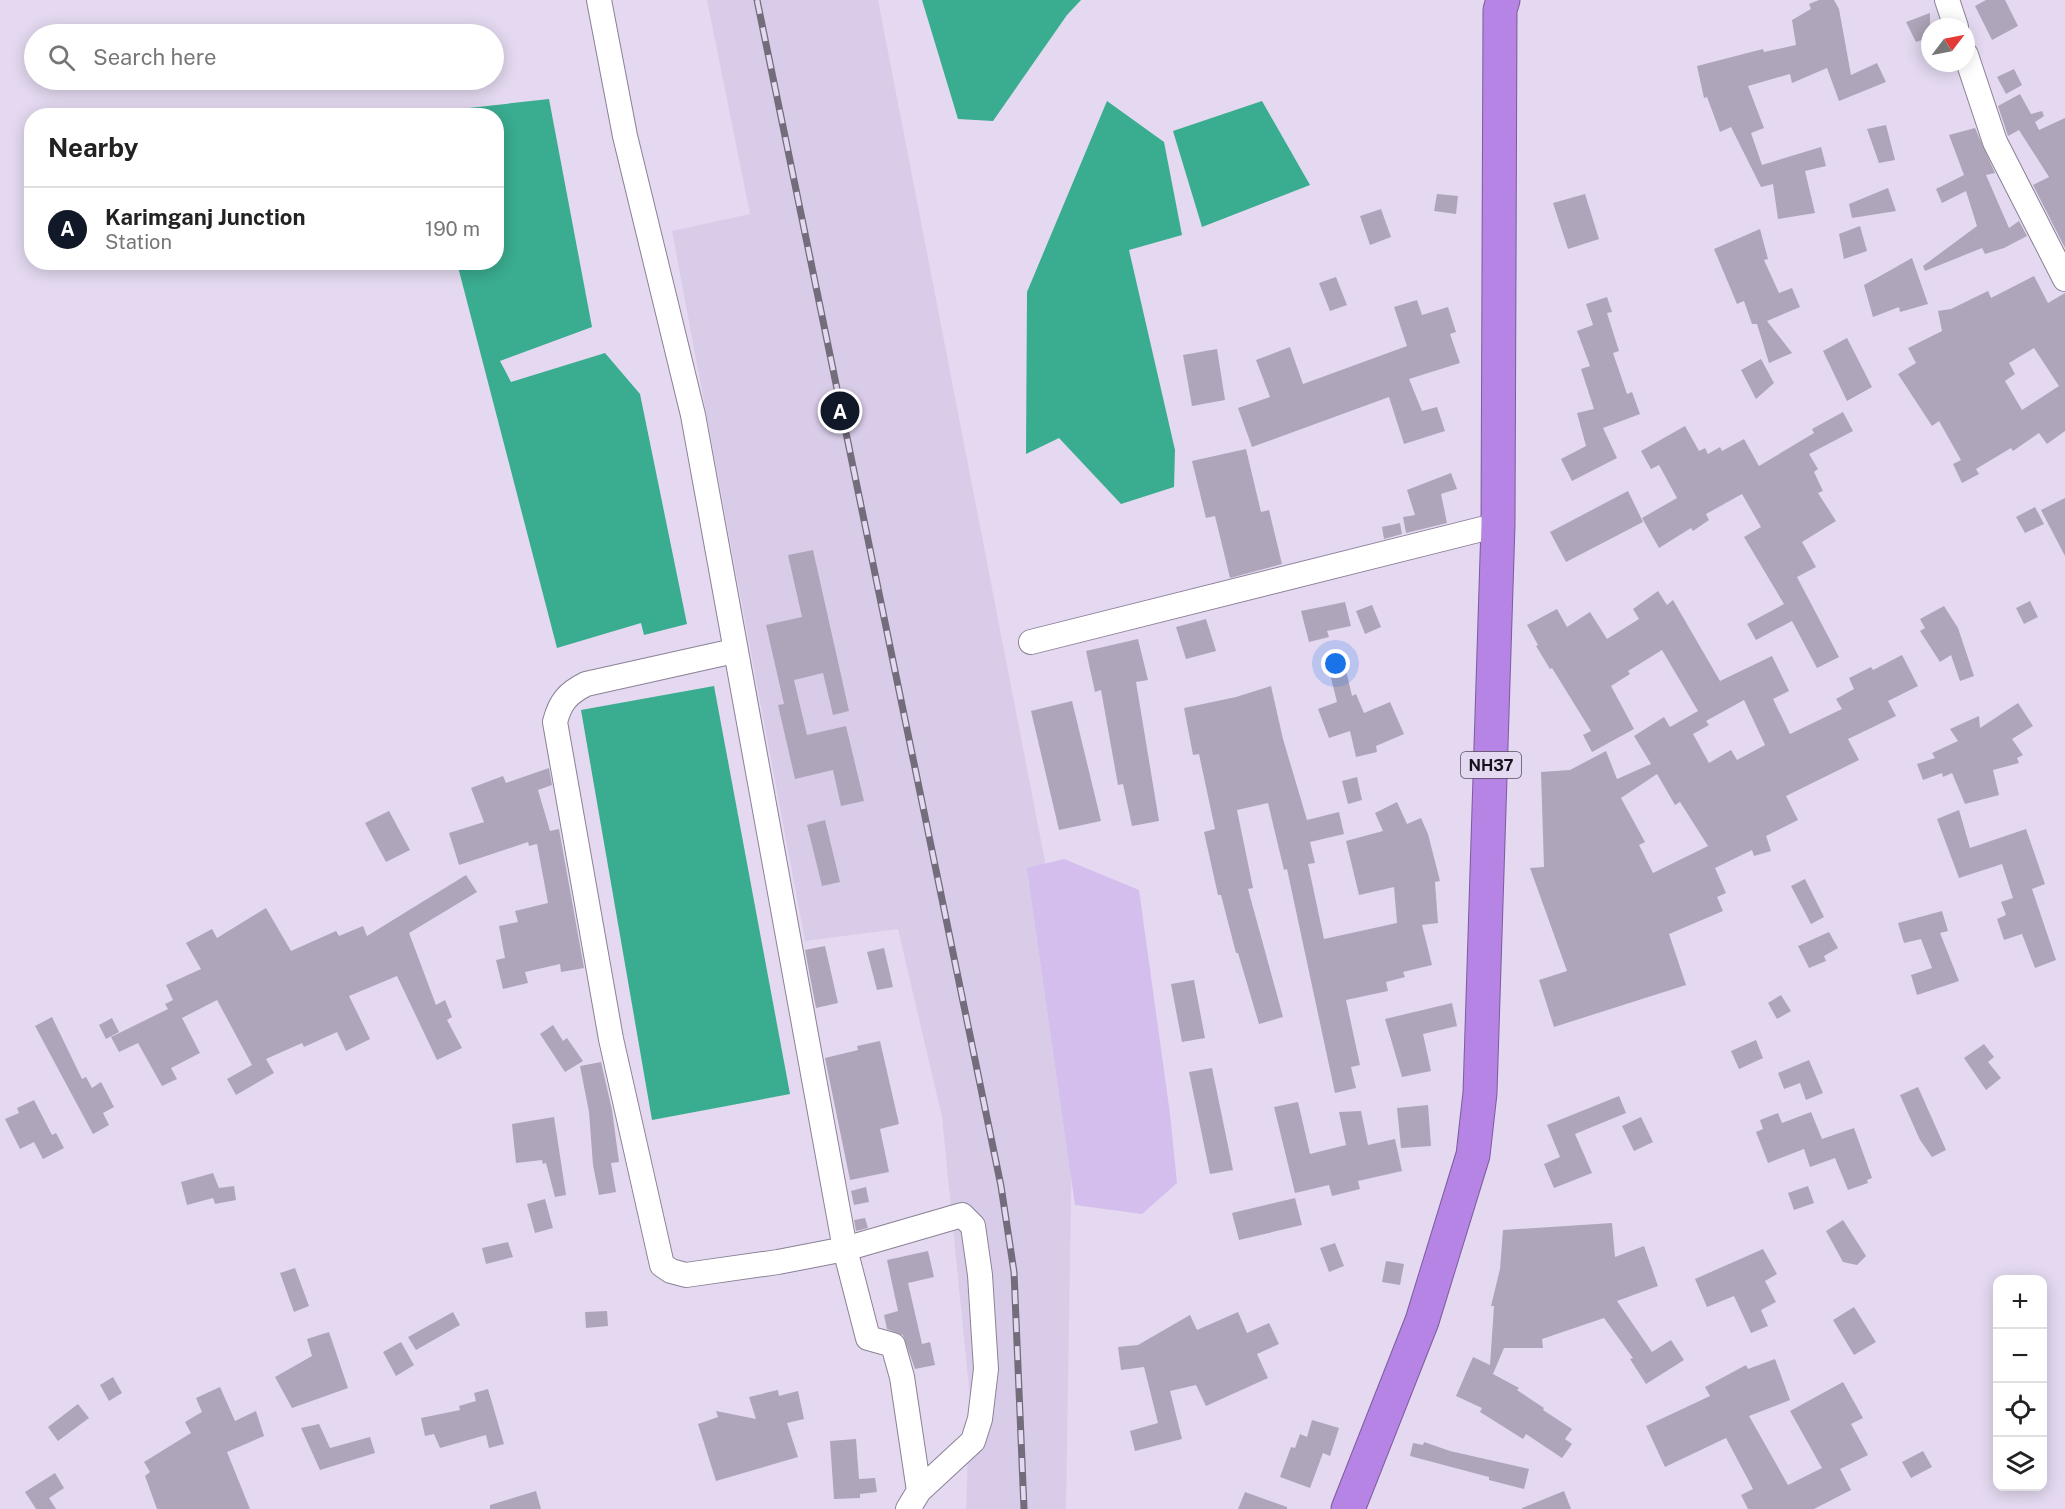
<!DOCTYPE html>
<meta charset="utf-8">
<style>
:root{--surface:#fff;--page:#f6f6f6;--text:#222;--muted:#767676;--line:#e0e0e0;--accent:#111827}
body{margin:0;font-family:"Public Sans",sans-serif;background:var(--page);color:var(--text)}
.controls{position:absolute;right:18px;bottom:18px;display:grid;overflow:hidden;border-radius:12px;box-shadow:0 3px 15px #0003}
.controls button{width:54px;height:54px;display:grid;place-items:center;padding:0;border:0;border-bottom:2px solid var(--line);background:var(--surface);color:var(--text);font:30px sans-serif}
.compass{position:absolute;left:1921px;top:18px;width:54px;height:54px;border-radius:50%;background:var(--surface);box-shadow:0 3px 15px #0003;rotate:58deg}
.you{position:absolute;left:1336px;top:664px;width:21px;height:21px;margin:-15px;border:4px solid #fff;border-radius:50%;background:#1a73e8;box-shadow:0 0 0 9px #1a73e833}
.badge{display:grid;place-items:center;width:39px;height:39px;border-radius:50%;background:var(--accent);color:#fff;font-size:20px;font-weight:700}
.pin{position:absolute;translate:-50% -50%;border:3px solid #fff;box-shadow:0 2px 6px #0006}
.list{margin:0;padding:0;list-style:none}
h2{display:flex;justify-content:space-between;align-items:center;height:78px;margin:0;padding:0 24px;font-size:26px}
h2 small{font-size:20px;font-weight:400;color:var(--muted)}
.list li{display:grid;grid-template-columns:39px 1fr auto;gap:18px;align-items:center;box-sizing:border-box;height:84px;padding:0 24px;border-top:2px solid var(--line)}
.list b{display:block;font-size:22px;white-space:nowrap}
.list p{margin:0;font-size:20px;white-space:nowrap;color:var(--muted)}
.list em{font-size:20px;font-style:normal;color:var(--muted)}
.icon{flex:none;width:33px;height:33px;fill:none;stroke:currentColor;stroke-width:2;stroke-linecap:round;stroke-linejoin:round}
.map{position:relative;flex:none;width:2065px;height:1509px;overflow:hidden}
.search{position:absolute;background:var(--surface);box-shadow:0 3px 15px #0003;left:24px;top:24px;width:480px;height:66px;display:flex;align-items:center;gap:15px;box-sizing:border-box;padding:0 21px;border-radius:33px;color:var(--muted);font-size:22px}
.panel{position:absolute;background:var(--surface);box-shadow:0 3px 15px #0003;left:24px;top:108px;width:480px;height:162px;border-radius:24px}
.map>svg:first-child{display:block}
.built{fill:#d9cce9}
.green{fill:#d4beed}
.water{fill:#3aac8f}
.building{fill:#afa5ba;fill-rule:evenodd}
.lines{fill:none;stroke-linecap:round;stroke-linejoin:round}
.minor-casing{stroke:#8b8196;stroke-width:26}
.highway-casing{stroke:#7d5c9d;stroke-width:35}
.minor{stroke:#fff;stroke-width:24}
.highway{stroke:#b584e4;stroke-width:33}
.rail-casing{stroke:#736c7b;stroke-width:7}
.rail{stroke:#e4d9f0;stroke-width:4.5;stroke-dasharray:14;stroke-linecap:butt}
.labels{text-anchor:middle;stroke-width:4.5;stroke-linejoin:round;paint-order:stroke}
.shield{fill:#e4d9f0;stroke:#544e5a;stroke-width:1.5}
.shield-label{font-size:16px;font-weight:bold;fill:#16121a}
</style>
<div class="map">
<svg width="2065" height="1509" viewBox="0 0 2065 1509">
<rect width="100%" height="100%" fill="#e4d9f0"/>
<path class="built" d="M707 0H878L1074 1011 1066 1509H966L970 1398 942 1117 898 929 805 941 672 231 750 214Z"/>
<path class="green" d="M1064 859 1139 890 1170 1114 1177 1183 1142 1214 1075 1205 1027 868Z"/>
<path class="water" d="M922 0H1081L1067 15 993 121 958 119Z
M549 99 592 327 500 361 511 382 605 353 640 394 687 624 644 635 641 623 557 648 457 263 496 262V116L460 115V109Z
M1107 101 1164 142 1182 235 1129 250 1175 450 1174 487 1121 504 1059 438 1026 454 1027 292Z
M1262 101 1310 185 1202 227 1173 131Z
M714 686 790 1094 652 1120 581 710Z"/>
<path class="building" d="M1819 0H1834L1839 9 1851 75 1877 63 1886 82 1839 101 1827 68 1792 83 1790 74 1748 86 1764 128 1751 133 1762 165 1821 147 1826 166 1805 171 1815 213 1778 219 1773 184 1761 187 1731 127 1720 132 1707 97 1704 98 1697 66 1763 49 1764 52 1796 45 1792 20 1811 9 1809 4Z
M1986 0H2005L2018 26 1992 40 1975 6Z
M1930 13V37L1916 42 1906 22Z
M2014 69 2022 85 2006 94 1997 77Z
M2020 94 2031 114 2042 111 2044 116 2035 122 2039 130 2065 118V248L2033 185 2049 177 2019 130 2008 136 1998 106Z
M1886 125 1895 160 1879 163 1867 129Z
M1975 128 1995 173 1986 175 2009 228 2019 221 2027 236 2004 248 1985 254 1982 248 1925 271 1923 266 1977 226 1966 191 1942 203 1936 189 1964 175 1949 135Z
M1888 188 1896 211 1852 218 1849 204Z
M1437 194 1458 196 1456 214 1434 211Z
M1585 194 1599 239 1568 249 1553 203Z
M1381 209 1391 237 1370 245 1360 216Z
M1860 226 1867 251 1844 259 1839 234Z
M1760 229 1768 259 1764 260 1779 293 1792 288 1800 307 1767 321 1792 353 1769 363 1757 324H1752L1744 301 1737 304 1714 249Z
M1912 258 1928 304 1900 312 1899 307 1873 317 1864 285Z
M2034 276 2048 303 2065 293V431L2047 444 2039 433 2013 451 2011 448 1976 469 1979 474 1962 483 1953 464 1961 460 1939 421 1932 426 1898 374 1916 363 1908 348 1942 331 1938 311 1951 309 1988 291 1991 298ZM2034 348 2059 386 2022 410 2005 381 2015 374 2009 363Z
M1336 277 1347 305 1330 311 1319 283Z
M1607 297 1612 312 1607 313 1619 351 1613 353 1627 394 1632 392 1640 414 1603 428 1617 458 1572 481 1561 459 1586 446 1577 413 1594 409 1581 369 1590 366 1577 331 1593 325 1586 304Z
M1417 300 1422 315 1448 307 1456 332 1450 334 1460 363 1409 379 1422 411 1437 407 1445 431 1404 444 1389 397 1252 447 1238 408 1270 397 1256 360 1290 347 1303 384 1407 346 1394 307Z
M1847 338 1872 387 1847 401 1823 351Z
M1217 349 1225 400 1192 406 1183 355Z
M1761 359 1774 383 1756 399 1741 370Z
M1843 412 1853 431 1809 454 1818 469 1814 472 1823 491 1818 493 1836 521 1802 542 1816 567 1797 577 1839 657 1817 668 1792 621 1756 640 1747 624 1784 604 1744 537 1761 527 1742 494 1706 514 1709 520 1693 531 1691 528 1659 548 1642 518 1677 498 1659 465 1651 469 1641 451 1685 426 1699 451 1705 448 1708 454 1720 447 1722 451 1744 439 1759 466 1814 433 1812 429Z
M1246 449 1261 512 1269 510 1282 564 1230 578 1215 516 1206 518 1192 461Z
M1451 473 1457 489 1441 494 1447 523 1406 533 1403 517 1415 515 1407 490Z
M1628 491 1643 522 1566 562 1550 532Z
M2065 498V556L2041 510Z
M2035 507 2044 524 2025 533 2016 517Z
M1400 523 1402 534 1384 539 1382 527Z
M813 550 849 711 833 715 823 673 794 680 807 735 846 726 864 801 841 806 833 770 795 779 778 705 784 704 766 625 802 617 788 555Z
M1658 591 1667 605 1673 600 1720 681 1772 656 1789 691 1773 699 1790 734 1842 709 1836 699 1854 689 1849 678 1871 667 1873 670 1902 655 1918 686 1888 701 1896 716 1848 739 1859 760 1786 796 1798 820 1766 836 1771 851 1754 856 1752 850 1715 868 1726 893 1717 897 1723 911 1669 934 1686 985 1554 1027 1539 980 1567 971 1530 868 1544 867 1541 772 1570 770 1606 751 1617 779 1651 764 1634 736 1664 717 1670 727 1698 711 1662 650 1628 671 1630 674 1611 686 1634 729 1592 752 1583 735 1591 731 1552 668 1550 669 1536 646 1538 645 1527 625 1557 609 1567 627 1590 612 1607 639 1639 619 1633 609ZM1744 700 1765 745 1737 760 1731 750 1709 763 1693 734 1709 725 1706 721ZM1657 774 1675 805 1680 802 1708 846 1653 873 1639 845 1645 842 1621 798Z
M2030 601 2038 617 2024 624 2016 608Z
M1345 602 1351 626 1327 631 1329 637 1309 642 1301 611Z
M1372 605 1381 627 1365 634 1356 611Z
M1944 606 1958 628 1974 676 1960 681 1951 655 1940 662 1920 631 1925 628 1920 619Z
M1206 619 1216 651 1186 659 1176 627Z
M1138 639 1148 680 1136 682 1159 821 1132 826 1123 784 1118 785 1101 690 1095 692 1086 651Z
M1345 666 1352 696 1356 694 1364 713 1390 702 1404 734 1376 746 1377 752 1356 757 1350 731 1329 738 1318 709 1337 702 1329 670Z
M1271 686 1283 739 1307 820 1339 812 1344 834 1310 842 1315 863 1308 864 1324 939 1397 923 1394 887 1359 895 1346 841 1383 831 1375 813 1397 802 1407 824 1421 818 1428 834 1440 881 1435 882 1438 923 1422 925 1432 965 1403 972 1405 977 1386 982 1388 991 1346 1000 1360 1065 1351 1067 1356 1088 1335 1093 1287 869 1284 870 1268 803 1237 810 1253 888 1248 889 1283 1017 1259 1024 1238 953H1236L1221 895H1218L1204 832 1215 829 1199 754 1193 755 1184 708 1236 697Z
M1072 701 1101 821 1059 830 1031 711Z
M2018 703 2033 726 2012 739 2023 755 2017 758 2019 763 1993 770 1999 795 1965 804 1952 773 1943 777 1942 773 1923 780 1917 764 1935 758 1932 753 1958 741 1950 729 1979 716 1980 728Z
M549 768 552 785 538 790 550 831 559 829 584 968 561 972 560 964 525 972 528 983 503 989 496 960 505 958 499 926 518 922 515 911 548 903 537 844 529 846 528 842 459 865 449 833 484 822 471 788 503 776 506 783Z
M1357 777 1362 800 1348 804 1342 781Z
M1959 810 1970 848 2026 829 2045 884 2032 889 2056 960 2035 968 2022 934 2004 940 1997 919 2006 915 2001 902 2013 898 2002 864 1959 878 1937 819Z
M389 811 410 850 386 862 365 823Z
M825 820 840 882 822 886 807 825Z
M466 875 477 892 409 933 436 1005 445 1000 452 1017 447 1020 462 1048 437 1060 397 976 349 996 370 1039 346 1051 337 1032 304 1047 302 1043 266 1059 274 1073 236 1095 227 1079 252 1065 217 1000 182 1018 200 1053 171 1068 177 1079 162 1086 138 1043 119 1052 111 1037 168 1009 165 1004 173 1000 166 985 201 969 186 943 212 929 217 938 266 908 291 951 336 931 339 936 363 926 367 936Z
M1805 879 1824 917 1811 924 1791 886Z
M1942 911 1948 931 1940 933 1959 981 1917 995 1911 975 1932 968 1921 939 1904 943 1898 923Z
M1829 932 1838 948 1824 956 1826 961 1809 968 1798 946Z
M825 946 838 1003 816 1008 805 950Z
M884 948 893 987 877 990 867 952Z
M1194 980 1205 1038 1182 1042 1171 984Z
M1781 995 1791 1011 1777 1019 1768 1003Z
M1452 1003 1457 1026 1423 1034 1431 1071 1402 1077 1385 1019Z
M52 1017 82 1079 86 1077 92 1088 101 1082 114 1107 103 1113 109 1125 93 1134 35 1026Z
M112 1018 119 1032 106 1039 99 1025Z
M553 1025 563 1041 567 1038 583 1061 565 1072 540 1034Z
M1756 1040 1763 1058 1739 1069 1731 1051Z
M880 1041 899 1124 880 1129 889 1172 850 1180 825 1058 858 1050 857 1046Z
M1984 1044 1994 1057 1988 1062 2001 1078 1986 1090 1964 1058Z
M1809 1060 1823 1093 1806 1100 1800 1083 1784 1089 1778 1073Z
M601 1062 612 1110 619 1162 611 1163 616 1192 599 1195 593 1165 589 1112 580 1066Z
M1212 1068 1233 1170 1210 1174 1189 1072Z
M1918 1087 1946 1150 1932 1157 1920 1140 1900 1095Z
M1619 1096 1626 1113 1575 1134 1592 1173 1554 1188 1544 1164 1560 1157 1547 1125Z
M34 1100 52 1135 56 1133 64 1148 43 1159 34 1142 20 1149 5 1119 19 1113 17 1108Z
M1298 1102 1310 1154 1346 1145 1339 1112 1361 1111 1368 1145 1395 1139 1402 1171 1358 1181 1360 1189 1332 1196 1329 1185 1295 1193 1274 1107Z
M1428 1105 1431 1146 1401 1148 1397 1108Z
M1811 1112 1822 1139 1854 1128 1872 1178 1867 1180 1868 1183 1848 1190 1835 1158 1810 1167 1804 1149 1768 1163 1756 1132 1763 1129 1760 1120 1778 1113 1782 1123Z
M554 1117 566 1195 555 1197 546 1163 543 1164 542 1160 516 1163 512 1124Z
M1641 1117 1653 1142 1634 1151 1622 1126Z
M213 1173 219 1188 234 1186 236 1200 215 1204 213 1198 187 1205 181 1182Z
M1808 1186 1814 1203 1794 1210 1788 1193Z
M866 1187 869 1202 854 1205 851 1191Z
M1295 1198 1302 1225 1239 1240 1232 1213Z
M545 1199 553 1228 535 1233 527 1204Z
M865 1218 868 1228 856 1231 854 1220Z
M1843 1220 1866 1256 1857 1265 1843 1262 1826 1231Z
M1612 1223 1615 1257 1644 1246 1658 1286 1617 1301 1652 1352 1671 1340 1684 1360 1646 1384 1630 1359 1633 1358 1604 1318 1542 1339 1543 1348H1504L1493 1374 1519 1388 1517 1390 1544 1408 1543 1410 1572 1429 1565 1439 1572 1444 1562 1458 1526 1434 1523 1439 1480 1412 1482 1408 1456 1396 1473 1357 1490 1365 1494 1306H1491L1500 1269 1503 1230Z
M508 1242 513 1257 486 1264 482 1248Z
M1335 1243 1344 1266 1329 1272 1320 1248Z
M1763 1249 1777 1274 1765 1281 1776 1302 1761 1310 1768 1326 1751 1333 1734 1296 1707 1307 1695 1279Z
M928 1251 934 1277 908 1283 922 1344 930 1342 935 1365 915 1369 903 1335 887 1329 884 1315 898 1311 887 1260Z
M1386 1261 1404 1264 1400 1285 1382 1282Z
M295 1268 309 1306 294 1312 280 1273Z
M1854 1307 1876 1342 1854 1355 1833 1320Z
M607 1311 608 1326 586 1328 585 1312Z
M453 1312 460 1325 416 1350 408 1337Z
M1238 1312 1247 1333 1269 1323 1279 1344 1257 1354 1268 1378 1206 1406 1196 1385 1170 1391 1182 1439 1135 1451 1130 1431 1158 1423 1144 1367 1121 1370 1118 1347 1138 1345 1190 1315 1197 1330Z
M329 1332 348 1388 292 1408 275 1377 312 1356 307 1339Z
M401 1342 414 1365 396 1376 383 1352Z
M1775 1359 1790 1400 1749 1416 1788 1485 1822 1468 1790 1411 1843 1382 1863 1418 1851 1424 1868 1455 1840 1469 1851 1490 1814 1509H1748L1741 1495 1753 1489 1726 1438 1665 1467 1646 1426 1710 1396 1705 1387 1746 1365 1748 1369Z
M113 1377 122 1393 109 1401 100 1385Z
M220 1387 235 1421 256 1411 264 1436 227 1452 250 1509H157L145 1476 150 1472 144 1462 191 1433 185 1422 202 1412 196 1398Z
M488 1389 504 1444 489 1448 486 1435 440 1448 434 1434 425 1436 421 1418 460 1410 459 1406 476 1401 474 1393Z
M778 1390 779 1396 798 1391 804 1419 787 1423 798 1457 716 1481 698 1424 718 1417 716 1411 756 1419 749 1397Z
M78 1404 89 1418 58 1441 48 1427Z
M1312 1420 1339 1428 1330 1456 1323 1453 1310 1488 1280 1477 1291 1447 1295 1448 1300 1434 1307 1437Z
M319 1424 330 1448 370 1437 375 1453 320 1470 301 1428Z
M856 1439 859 1479 875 1478 877 1492 860 1494V1498L834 1499 830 1441Z
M1424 1442 1450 1451 1529 1469 1524 1489 1489 1480V1477L1410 1456 1413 1443 1423 1445Z
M1923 1451 1932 1467 1911 1478 1902 1462Z
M55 1473 64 1488 49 1498 56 1509H36L25 1492Z
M536 1491 541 1509H490V1505Z
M1564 1491 1571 1509H1522V1508Z
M1245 1492 1287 1507V1509H1238Z"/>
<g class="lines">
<defs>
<path id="minor" d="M599 0 625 136 693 415 845 1249 868 1338 893 1345 902 1377 919 1491
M1947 0 1956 27
M1966 55 1995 142 2065 279
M1031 642 1498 525
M734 651 586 684C568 693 560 702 555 722L611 1039 662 1265 671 1271 686 1275 778 1262 845 1249 962 1215 973 1226 980 1275 986 1369 980 1419 973 1441 919 1491 908 1509"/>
<path id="highway" d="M1348 1509 1422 1321 1473 1155 1480 1093 1498 525 1500 10 1503 0"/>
</defs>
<use href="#minor" class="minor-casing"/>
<use href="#highway" class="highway-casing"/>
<use href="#minor" class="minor"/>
<use href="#highway" class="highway"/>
<defs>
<path id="rail" d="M757 0 1001 1186 1014 1272 1024 1509"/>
</defs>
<use href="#rail" class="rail-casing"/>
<use href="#rail" class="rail"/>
</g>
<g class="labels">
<rect class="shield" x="1461" y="752" width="60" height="26" rx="4.5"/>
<g class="shield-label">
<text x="1491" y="771">NH37</text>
</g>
</g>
</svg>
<div class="controls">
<button>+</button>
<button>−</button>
<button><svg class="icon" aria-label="locate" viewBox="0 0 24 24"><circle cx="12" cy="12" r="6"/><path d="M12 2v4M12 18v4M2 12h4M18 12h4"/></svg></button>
<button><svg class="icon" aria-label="layers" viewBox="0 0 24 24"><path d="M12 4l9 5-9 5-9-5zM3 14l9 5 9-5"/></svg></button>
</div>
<svg class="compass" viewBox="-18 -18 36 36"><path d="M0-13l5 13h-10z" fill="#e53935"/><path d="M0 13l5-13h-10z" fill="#767676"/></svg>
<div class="you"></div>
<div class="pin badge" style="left:840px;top:411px">A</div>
<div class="search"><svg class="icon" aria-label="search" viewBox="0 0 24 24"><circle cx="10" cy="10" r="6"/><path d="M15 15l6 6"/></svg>Search here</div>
<section class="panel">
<h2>Nearby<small></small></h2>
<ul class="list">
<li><span class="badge">A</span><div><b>Karimganj Junction</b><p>Station</p></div><em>190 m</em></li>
</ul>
</section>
</div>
